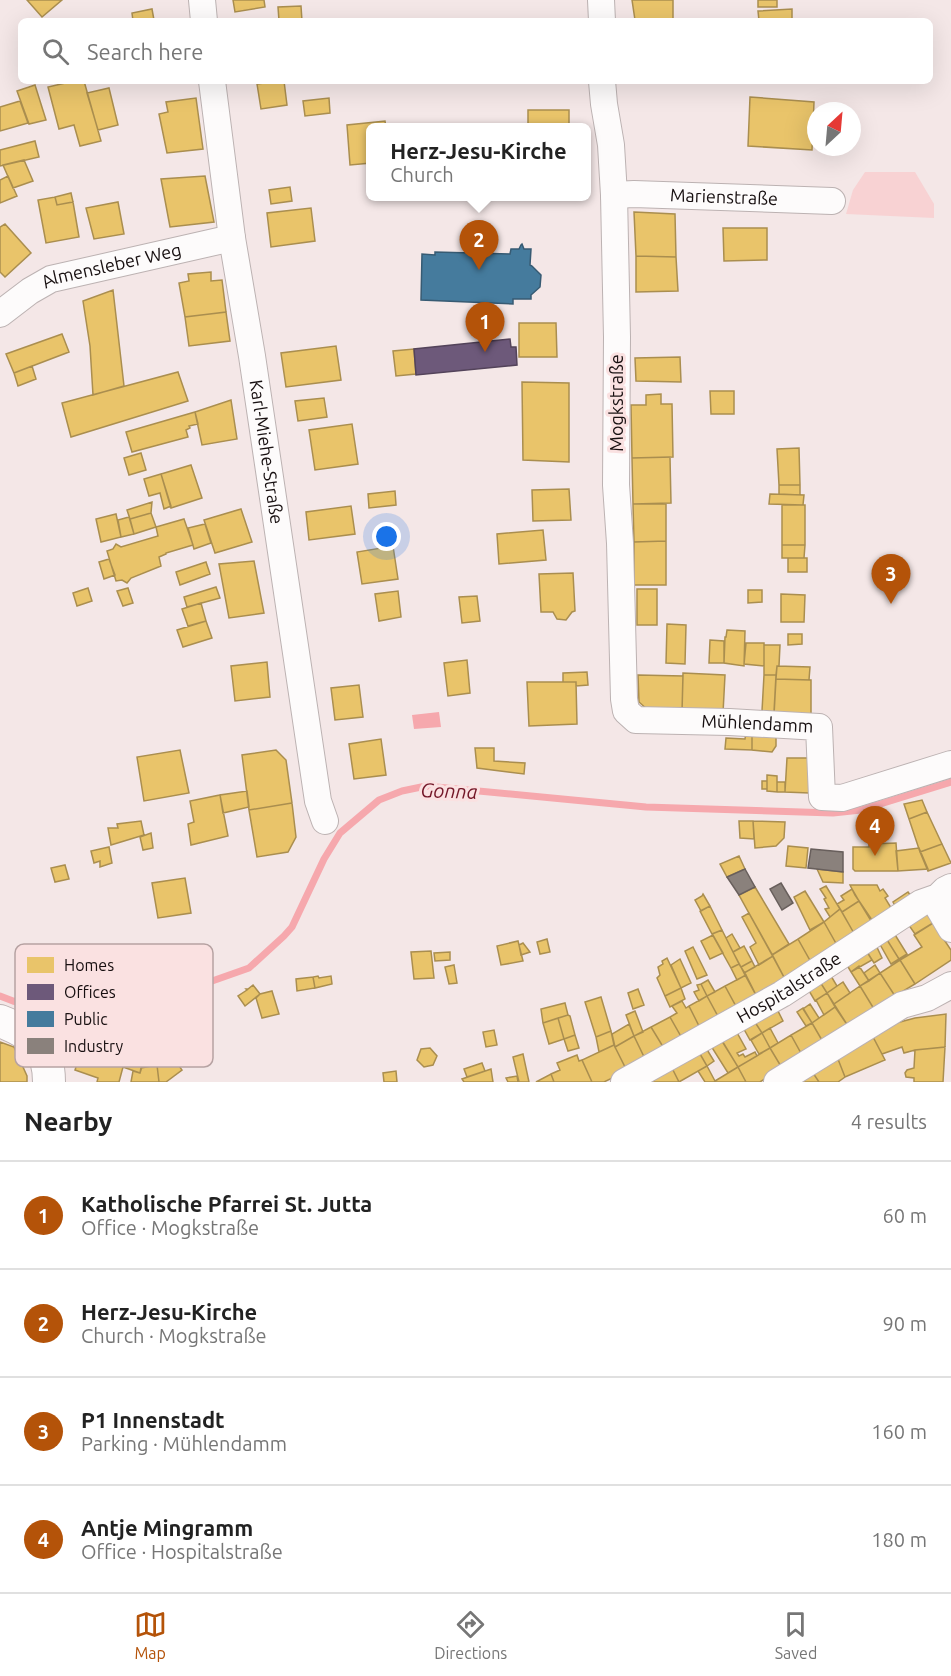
<!DOCTYPE html>
<meta charset="utf-8">
<style>
:root{--surface:#fff;--page:#f6f6f6;--text:#222;--muted:#767676;--line:#e0e0e0;--accent:#b45309}
body{margin:0;font-family:Ubuntu,sans-serif;background:var(--page);color:var(--text)}
.compass{position:absolute;left:807px;top:102px;width:54px;height:54px;border-radius:50%;background:var(--surface);box-shadow:0 6px 24px #0002;rotate:26deg}
.you{position:absolute;left:387px;top:537px;width:21px;height:21px;margin:-15px;border:4px solid #fff;border-radius:50%;background:#1a73e8;box-shadow:0 0 0 9px #1a73e833}
.badge{display:grid;place-items:center;width:39px;height:39px;border-radius:50%;background:var(--accent);color:#fff;font-size:20px;font-weight:700}
.pin{position:absolute;translate:-50% -50px;filter:drop-shadow(0 2px 3px #0008)}
.pin::after{content:'';position:absolute;top:32px;width:21px;height:18px;background:inherit;clip-path:polygon(0 0,100% 0,50% 100%)}
.popup{position:absolute;left:366px;top:123px;width:225px;height:78px;box-sizing:border-box;display:grid;place-content:center;border-radius:9px;background:var(--surface);filter:drop-shadow(0 2px 4px #0005);font-size:20px;white-space:nowrap;color:var(--muted)}
.popup b{font-size:22px;color:var(--text)}
.popup::after{content:'';position:absolute;left:50%;top:100%;margin-left:-12px;border:12px solid transparent;border-top-color:var(--surface)}
.list{margin:0;padding:0;list-style:none}
h2{display:flex;justify-content:space-between;align-items:center;height:78px;margin:0;padding:0 24px;font-size:26px}
h2 small{font-size:20px;font-weight:400;color:var(--muted)}
.list li{display:grid;grid-template-columns:39px 1fr auto;gap:18px;align-items:center;box-sizing:border-box;height:108px;padding:0 24px;border-top:2px solid var(--line)}
.list b{display:block;font-size:22px;white-space:nowrap}
.list p{margin:0;font-size:20px;white-space:nowrap;color:var(--muted)}
.list em{font-size:20px;font-style:normal;color:var(--muted)}
.icon{flex:none;width:33px;height:33px;fill:none;stroke:currentColor;stroke-width:2;stroke-linecap:round;stroke-linejoin:round}
.map{position:relative;flex:none;width:951px;height:1082px;overflow:hidden}
.search{position:absolute;background:var(--surface);box-shadow:0 6px 24px #0002;left:18px;right:18px;top:18px;height:66px;display:flex;align-items:center;gap:15px;box-sizing:border-box;padding:0 21px;border-radius:9px;color:var(--muted);font-size:22px}
.sheet{height:510px;background:var(--surface)}
nav{display:flex;justify-content:space-around;align-items:center;box-sizing:border-box;height:84px;border-top:2px solid var(--line);background:var(--surface);font-size:16px;color:var(--muted)}
nav a{display:grid;justify-items:center;gap:3px}
nav .on{color:var(--accent)}
.map>svg:first-child{display:block}
.green{fill:#f8d2d3}
.water{fill:#f6a8ad}
.homes{fill:#e9c46a;stroke:#aa8e4f;stroke-width:1.5}
.offices{fill:#6d597a;stroke:#53435a;stroke-width:1.5}
.public{fill:#457b9d;stroke:#375b73;stroke-width:1.5}
.industry{fill:#8a817c;stroke:#685f5c;stroke-width:1.5}
.lines{fill:none;stroke-linecap:round;stroke-linejoin:round}
.stream{stroke:#f6a8ad;stroke-width:7}
.minor-casing{stroke:#bcb2b2;stroke-width:28}
.tertiary-casing{stroke:#bcb2b2;stroke-width:34}
.minor{stroke:#fdfbfb;stroke-width:26}
.tertiary{stroke:#fdfbfb;stroke-width:32}
.labels{text-anchor:middle;stroke-width:6;stroke-linejoin:round;paint-order:stroke}
.street-label{font-size:18px;fill:#170f10;stroke:#fae1e1}
.water-label{font-size:20px;font-style:italic;fill:#741728;stroke:#fae1e1}
.key{fill:#fae1e1;stroke:#b6a2a2;stroke-width:1.5}
.key-label{font-size:16px;fill:#170f10}
</style>
<div class="map">
<svg width="951" height="1082" viewBox="0 0 951 1082">
<rect width="100%" height="100%" fill="#f4e7e7"/>
<path class="green" d="M865 172H915L934 204V218L846 214 853 190Z"/>
<path class="water" d="M439 712 441 727 414 729 412 715Z"/>
<path class="homes" d="M27 0H62L42 17Z
M233 0H264L265 7 235 12Z
M632 0H673V19L635 20Z
M758 0H777V7H758Z
M301 6 302 21H279L278 7Z
M152 9 154 20 133 21 132 13Z
M792 9V21H759L758 11Z
M640 19H673V21H640Z
M74 81H84L101 141 80 146 74 125 59 129 48 87Z
M278 81H284L287 105 261 109 257 84Z
M35 85 46 120 29 124 17 91Z
M109 88 118 125 98 130 87 93Z
M750 97 814 102 812 150 748 146Z
M196 98 203 149 167 153 159 114 168 112 166 102Z
M329 98 330 113 305 116 303 101Z
M20 101 28 123 0 131V107Z
M528 110H569V128H528Z
M385 121 386 128H371V163L350 165 347 125Z
M35 141 39 157 0 166V150Z
M24 160 33 181 13 188 3 165Z
M8 176 17 196 0 203V180Z
M205 176 214 222 170 227 161 179Z
M290 187 292 201 271 204 269 190Z
M71 193 73 202 57 205 55 197Z
M55 197 57 205 73 202 79 237 46 243 38 200Z
M118 202 124 234 94 239 86 208Z
M311 208 315 241 271 247 267 213Z
M634 212 675 214 676 257 636 256Z
M5 224 31 253 5 277 0 272V227Z
M723 228H767V260L724 261Z
M636 256 676 257 678 291 636 292Z
M211 272V281L222 280 226 312 185 317 179 283 189 281 188 274Z
M113 290 124 386 93 395 90 346 83 301Z
M226 312 230 341 189 346 185 317Z
M519 323H556L557 357H519Z
M62 334 69 352 14 373 6 354Z
M336 346 341 380 286 387 281 353Z
M414 349 416 374 396 376 393 351Z
M680 357 681 382 636 381 635 358Z
M32 366 36 379 18 386 14 373Z
M178 372 188 401 71 437 62 403Z
M522 382 569 383V462L523 460Z
M710 391H734V414H711Z
M661 394V404H672L673 457 632 458 631 405H646V395Z
M324 398 327 417 298 421 295 401Z
M231 400 237 439 202 445 195 412Z
M195 412 198 424 189 426 190 428 186 430 188 437 132 452 126 432Z
M352 424 358 464 315 470 309 430Z
M799 448 800 485H779L777 449Z
M141 453 146 470 129 475 124 458Z
M670 457 671 503 633 504 632 458Z
M191 465 202 498 171 508 161 474Z
M161 474 171 506 164 509 160 493 149 496 144 479Z
M779 485H800V495L779 494Z
M569 489 571 520 533 521 532 490Z
M395 491 396 505 369 508 368 494Z
M770 494 804 495 803 505 769 504Z
M152 502 151 513 130 519 127 510Z
M633 504H666V541L634 542Z
M782 505H805V545H782Z
M351 506 355 534 309 540 306 512Z
M241 509 252 542 215 553 204 520Z
M151 513 156 527 134 534 130 519Z
M116 514 121 537 101 542 96 519Z
M129 517 134 534 121 537 118 520Z
M184 519 193 545 166 553V554L159 557 161 566 131 578 127 583 122 580 116 581 107 551 113 549 116 544 121 547 158 536 156 527Z
M205 524 211 543 194 549 188 528Z
M543 530 546 560 499 564 497 534Z
M666 541V585H634V542Z
M782 545H805L804 558H782Z
M393 546 398 579 362 584 357 552Z
M788 558H807V572H788Z
M109 559 115 575 104 579 99 562Z
M254 561 264 613 229 618 219 564Z
M206 562 210 574 180 585 176 572Z
M573 573 575 611 572 612 566 620 557 619 553 612H541L539 574Z
M216 587 220 598 187 607 184 597Z
M88 588 92 601 77 606 73 593Z
M128 588 133 603 123 606 117 591Z
M637 589H657V625H637Z
M748 590H762V602L748 603Z
M398 591 401 617 379 621 375 594Z
M781 594 805 595 804 622H781Z
M477 596 480 621 462 623 459 597Z
M201 603 206 621 188 626 182 609Z
M206 621 212 638 183 647 177 630Z
M667 624 686 625 685 664 666 663Z
M727 630 745 631 744 666 724 663 725 637H726Z
M788 634H802V644L788 645Z
M710 640 724 641V663H709Z
M746 643H764V666L744 664Z
M764 645H780L779 666H777L776 675H764Z
M467 660 470 693 448 696 444 663Z
M267 662 270 697 235 701 231 666Z
M777 666 810 667 809 680 776 679Z
M587 672 588 685 576 686V682H563V673Z
M683 673 725 675 723 713 682 712Z
M638 675 683 676 682 712 649 711 639 702Z
M764 675H776L774 712 762 711Z
M776 679 811 680V716L774 715Z
M527 682H576L577 724 529 726Z
M359 685 363 717 335 720 331 688Z
M746 732H752V750L725 749 726 738 745 739Z
M752 732 776 734V746L772 752 752 750Z
M381 739 386 775 354 779 349 744Z
M475 748H494V761L525 763 524 774 477 768Z
M180 750 189 793 144 801 137 757Z
M276 750 286 760 292 803 249 810 242 755Z
M787 758H810L809 793 785 792Z
M767 775 777 776V792L767 791Z
M762 781H767V789H762Z
M777 782H785V792H777Z
M247 791 249 807 223 813 220 795Z
M220 795 228 836 191 845 188 824 194 822 190 801Z
M922 800 927 812 909 819 904 804Z
M292 803 296 837 288 852 257 857 249 810Z
M927 812 942 844 920 852 909 819Z
M141 821 144 835 111 845 108 828H118L117 824Z
M739 821H753L754 839 740 838Z
M753 821 785 822 784 838 776 846 755 848Z
M151 833 153 848 143 850 140 837Z
M896 843 898 871H855L853 869V847H869V844Z
M942 844 951 863 928 871 920 852Z
M788 846 808 848 806 868 786 866Z
M109 847 112 863 100 867V861L94 863 91 851Z
M919 848 928 869 898 871 896 851Z
M739 856 745 869 727 877 720 864Z
M65 865 69 879 55 882 51 868Z
M817 869 843 872V883L823 882Z
M185 878 191 913 158 918 152 883Z
M850 885H877L880 891 883 889 888 896 885 898 893 911 874 923 855 895Z
M826 886 840 909 830 917 825 909 829 908 824 899 826 898 820 889Z
M755 887 789 944 772 955 739 895Z
M852 889 859 901 842 912 837 904 844 900 841 896Z
M805 891 824 922 810 930 794 897Z
M908 892 913 899 897 909 893 902Z
M703 894 710 906 701 911 695 900 702 896Z
M859 901 873 924 855 935 842 912Z
M710 906 722 930 712 934 700 911Z
M840 909 855 935 838 947 824 922Z
M924 909 933 923 915 934 906 921Z
M749 913 773 956 759 965 750 947 756 943 742 917Z
M824 922 838 947 812 964 798 939Z
M933 923 951 950V960L915 984 900 960 922 947 914 935Z
M722 930 739 964 731 968 712 934Z
M892 930 907 954 899 959 884 935Z
M732 934 740 948 733 952 726 938Z
M713 935 723 953 710 959 701 941Z
M884 935 899 959 891 964 877 939Z
M547 939 550 952 540 954 537 942Z
M798 939 812 964 786 981 772 955Z
M518 941 523 961 501 965 497 946Z
M874 941 882 958 874 963 864 947Z
M523 943 530 952 521 955 519 945Z
M744 946 752 961 741 967 733 952Z
M693 947 707 975 697 979 685 951Z
M864 947 872 960 851 972 844 960Z
M431 951 434 978 414 979 411 952Z
M450 952V960L435 961 434 953Z
M773 956 786 981 758 999 744 973Z
M667 958 681 988 665 996 657 978 660 975 658 967 663 964 662 961Z
M680 959 691 983 681 988 671 965Z
M900 960 915 984 895 996 880 973Z
M752 961 755 967 744 973 741 967Z
M739 964 746 975 737 980 731 968Z
M454 965 457 983 449 984 445 967Z
M875 965 880 973 869 981 864 973Z
M859 966 869 981 860 986 851 972Z
M828 971 837 986 827 993 817 977Z
M880 973 895 996 874 1009 860 986Z
M746 975 758 999 738 1010 725 986Z
M318 976 319 978 331 976 332 984 315 988 313 977Z
M313 977 315 988 297 991 296 979Z
M817 977 827 993 815 1001 805 984Z
M708 980 715 992 707 996 701 984Z
M843 982 850 993 834 1004 827 993Z
M701 984 707 996 699 1001 694 992 699 990 697 985Z
M253 985 260 994 245 1006 238 996 247 990 246 989H248Z
M725 986 738 1010 720 1020 707 996Z
M860 986 874 1009 848 1026 834 1004Z
M681 988 685 999 670 1007 665 996Z
M638 989 644 1005 633 1009 628 993Z
M272 991 279 1014 262 1018 256 998 260 994Z
M827 993 835 1007 824 1015 816 1000Z
M707 996 720 1020 701 1030 689 1006Z
M601 997 611 1031 596 1037 585 1002Z
M682 1001 686 1008 689 1006 701 1030 683 1040 670 1017 677 1013 672 1006Z
M565 1003 568 1015 543 1023 541 1009Z
M774 1003 783 1021 762 1033 751 1016Z
M810 1004 819 1018 812 1023 803 1009Z
M835 1007 848 1026 823 1042 812 1023Z
M803 1008 812 1023 806 1026 797 1012Z
M635 1011 643 1032 634 1036 626 1015Z
M946 1014 945 1047 915 1050 904 1053 902 1047 882 1054 871 1033 885 1026 915 1018Z
M568 1015 570 1016 575 1035 564 1039 558 1018Z
M751 1016 762 1033 750 1040 740 1022Z
M670 1017 683 1040 665 1050 651 1027Z
M558 1018 564 1039 549 1044 543 1023Z
M812 1023 823 1042 802 1055 791 1035Z
M629 1024 634 1036 615 1047 612 1034Z
M651 1027 665 1050 646 1061 634 1036Z
M89 1028 148 1048 140 1073 123 1067 119 1082H97L98 1078 75 1070Z
M770 1028 778 1043 770 1048 762 1033Z
M735 1029 746 1049 737 1053 739 1056 743 1054 745 1057 755 1052 757 1056 738 1067 720 1038Z
M494 1030 497 1045 486 1047 483 1032Z
M611 1031 614 1045 599 1052 596 1037Z
M762 1033 770 1048 759 1054 751 1040Z
M871 1033 885 1060 845 1077 836 1054Z
M575 1035 579 1048 568 1051 564 1039Z
M791 1035 802 1055 782 1068 770 1048Z
M634 1036 646 1061 627 1071 615 1047Z
M721 1039 738 1067 728 1073 711 1046Z
M0 1042 14 1047 27 1076V1082H0Z
M614 1045 627 1071 604 1082H592L582 1060Z
M696 1047 707 1066 679 1082 669 1062Z
M945 1047 943 1082H914V1078L906 1077 905 1073 907 1070 914 1068 915 1050Z
M430 1048 437 1056 433 1065 424 1067 417 1060 421 1049Z
M706 1048 714 1061 707 1066 699 1052Z
M770 1048 782 1068 760 1082H746L738 1067Z
M170 1053 182 1070 166 1082H159L157 1065Z
M523 1054 529 1082H519L513 1057Z
M836 1054 845 1077 838 1082H819L811 1070Z
M577 1055 579 1061 582 1060 592 1082H554L551 1074 560 1070 557 1063Z
M669 1062 679 1082H638Z
M482 1063 485 1071 467 1077 464 1069Z
M157 1065 159 1082H131L133 1071 140 1073 141 1068Z
M707 1066 715 1081 714 1082H705L698 1071Z
M738 1067 746 1082H716L715 1081Z
M491 1069 493 1082H464L462 1079Z
M811 1070 819 1082H792Z
M396 1071 397 1082H384L383 1073Z
M551 1074 554 1082H536Z
M517 1076 518 1082H508L506 1078Z"/>
<path class="offices" d="M510 339 511 347H516L517 365 416 375 414 349Z"/>
<path class="public" d="M522 244 524 249H531L530 265 532 266 541 275 540 287 531 295V299H513V304L421 300 422 254 435 255V252L510 254 511 249H519L521 245Z"/>
<path class="industry" d="M811 849 843 852V872L808 868Z
M745 869 755 887 739 895 727 877Z
M781 883 793 903 782 910 770 889Z"/>
<g class="lines">
<path class="stream" d="M0 996 13 1001 37 1007 57 1008 93 1007 148 999 198 986 249 968 284 936 292 927 324 859 340 833 379 800 402 791 426 786 646 807 833 813 861 810 951 782"/>
<defs>
<g id="minor">
<path d="M202 0 204 21"/>
<path d="M601 0 602 21"/>
<path id="s1" d="M212 81 232 238 252 356 318 801 325 821"/>
<path id="s2" d="M602 81 604 104 611 145 614 195 617 337 616 485 620 543 624 699 626 711 636 720 729 722 819 727 822 797 842 798 951 764"/>
<path id="s3" d="M614 195 634 194 832 201"/>
<path id="s4" d="M0 314 30 291 51 279 232 238"/>
<path d="M938 897V907L951 929"/>
<path id="s5" d="M624 1082 782 994 921 903 938 897 945 890 951 887"/>
<path d="M777 1082 902 1005 927 998 951 985"/>
</g>
<path id="tertiary" d="M0 1021C31 1033 49 1045 49 1082"/>
</defs>
<use href="#minor" class="minor-casing"/>
<use href="#tertiary" class="tertiary-casing"/>
<use href="#minor" class="minor"/>
<use href="#tertiary" class="tertiary"/>
</g>
<g class="labels">
<g class="street-label">
<text dy="6" stroke="none"><textPath href="#s3" startOffset="110">Marienstraße</textPath></text>
<text dy="6" stroke="none"><textPath href="#s4" startOffset="124">Almensleber Weg</textPath></text>
<text transform="translate(617 403) rotate(-90)" y="6">Mogkstraße</text>
<text dy="6" stroke="none"><textPath href="#s1" startOffset="375">Karl-Miehe-Straße</textPath></text>
<text dy="6" stroke="none"><textPath href="#s2" startOffset="766">Mühlendamm</textPath></text>
<text dy="6" stroke="none"><textPath href="#s5" startOffset="190">Hospitalstraße</textPath></text>
</g>
<g class="water-label">
<text transform="translate(449 791) rotate(2)" y="7">Gonna</text>
</g>
</g>
<rect x="15" y="944" width="198" height="123" rx="9" class="key"/>
<rect x="27" y="957" width="27" height="16" fill="#e9c46a"/>
<rect x="27" y="984" width="27" height="16" fill="#6d597a"/>
<rect x="27" y="1011" width="27" height="16" fill="#457b9d"/>
<rect x="27" y="1038" width="27" height="16" fill="#8a817c"/>
<g class="key-label">
<text x="64" y="971">Homes</text>
<text x="64" y="998">Offices</text>
<text x="64" y="1025">Public</text>
<text x="64" y="1052">Industry</text>
</g>
</svg>
<svg class="compass" viewBox="-18 -18 36 36"><path d="M0-13l5 13h-10z" fill="#e53935"/><path d="M0 13l5-13h-10z" fill="#767676"/></svg>
<div class="you"></div>
<div class="pin badge" style="left:485px;top:352px">1</div>
<div class="pin badge" style="left:479px;top:270px">2</div>
<div class="popup"><b>Herz-Jesu-Kirche</b>Church</div>
<div class="pin badge" style="left:891px;top:604px">3</div>
<div class="pin badge" style="left:875px;top:856px">4</div>
<div class="search"><svg class="icon" aria-label="search" viewBox="0 0 24 24"><circle cx="10" cy="10" r="6"/><path d="M15 15l6 6"/></svg>Search here</div>
</div>
<section class="sheet">
<h2>Nearby<small>4 results</small></h2>
<ul class="list">
<li><span class="badge">1</span><div><b>Katholische Pfarrei St. Jutta</b><p>Office · Mogkstraße</p></div><em>60 m</em></li>
<li><span class="badge">2</span><div><b>Herz-Jesu-Kirche</b><p>Church · Mogkstraße</p></div><em>90 m</em></li>
<li><span class="badge">3</span><div><b>P1 Innenstadt</b><p>Parking · Mühlendamm</p></div><em>160 m</em></li>
<li><span class="badge">4</span><div><b>Antje Mingramm</b><p>Office · Hospitalstraße</p></div><em>180 m</em></li>
</ul>
</section>
<nav>
<a class="on"><svg class="icon" aria-label="map" viewBox="0 0 24 24"><path d="M3 6l6-2 6 2 6-2v14l-6 2-6-2-6 2zM9 4v14M15 6v14"/></svg>Map</a>
<a><svg class="icon" aria-label="directions" viewBox="0 0 24 24"><path d="M12 3l9 9-9 9-9-9zM9 14v-3h6M13 9l2 2-2 2"/></svg>Directions</a>
<a><svg class="icon" aria-label="saved" viewBox="0 0 24 24"><path d="M7 4h10v16l-5-4-5 4z"/></svg>Saved</a>
</nav>
